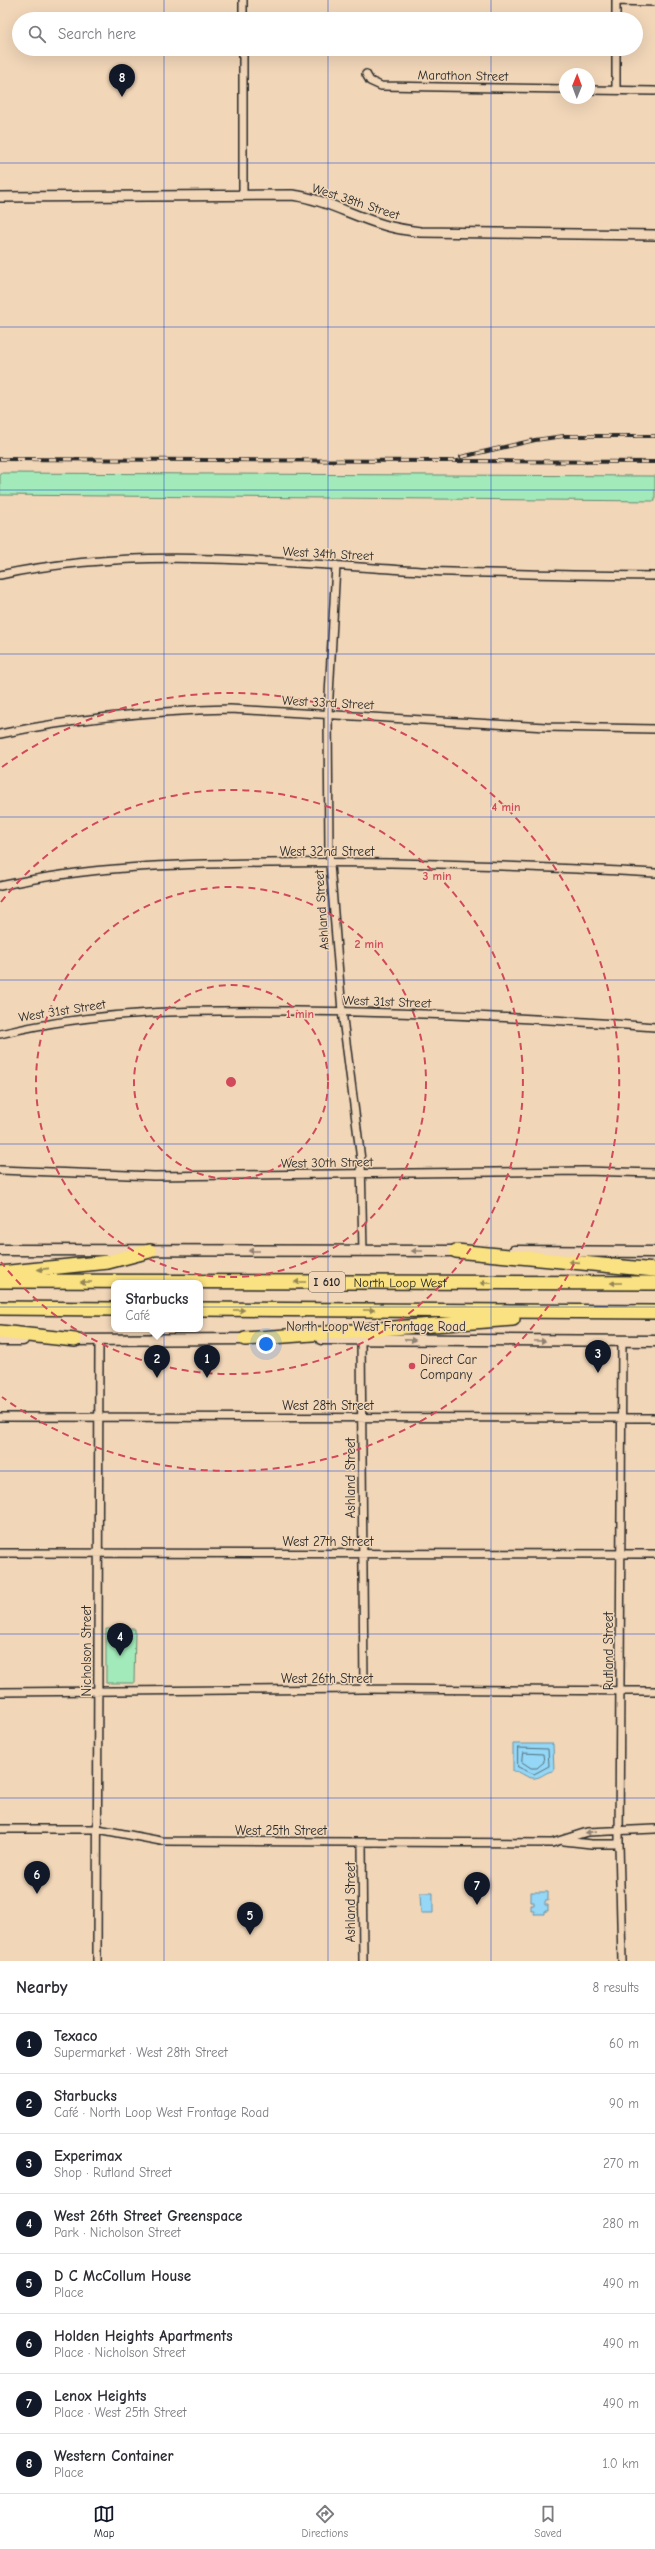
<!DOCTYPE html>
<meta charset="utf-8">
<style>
:root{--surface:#fff;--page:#f7f7f7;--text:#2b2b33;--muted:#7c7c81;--line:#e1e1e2;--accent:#111827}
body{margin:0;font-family:"Comic Neue",sans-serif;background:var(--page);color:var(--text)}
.compass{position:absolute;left:559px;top:68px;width:36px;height:36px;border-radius:50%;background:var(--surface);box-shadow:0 4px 16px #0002;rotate:1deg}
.you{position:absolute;left:266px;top:1344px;width:14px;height:14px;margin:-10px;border:3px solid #fff;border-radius:50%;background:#1a73e8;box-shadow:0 0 0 6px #1a73e833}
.badge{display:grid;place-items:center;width:26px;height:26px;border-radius:50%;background:var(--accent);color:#fff;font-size:13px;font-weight:700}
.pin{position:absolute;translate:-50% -33px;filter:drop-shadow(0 1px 2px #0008)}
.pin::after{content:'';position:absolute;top:21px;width:14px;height:12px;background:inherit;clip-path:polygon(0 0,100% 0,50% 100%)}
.popup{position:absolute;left:111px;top:1280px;width:92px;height:52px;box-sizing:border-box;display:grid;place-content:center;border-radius:8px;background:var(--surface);filter:drop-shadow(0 1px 3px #0005);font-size:13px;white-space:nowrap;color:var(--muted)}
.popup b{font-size:15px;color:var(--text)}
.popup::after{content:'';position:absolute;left:50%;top:100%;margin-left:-8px;border:8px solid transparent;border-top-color:var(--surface)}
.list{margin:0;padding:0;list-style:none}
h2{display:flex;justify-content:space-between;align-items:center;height:52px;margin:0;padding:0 16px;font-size:17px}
h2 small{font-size:13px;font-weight:400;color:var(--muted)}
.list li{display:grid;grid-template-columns:26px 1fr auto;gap:12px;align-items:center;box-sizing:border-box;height:60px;padding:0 16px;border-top:1px solid var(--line)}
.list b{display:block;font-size:15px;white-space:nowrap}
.list p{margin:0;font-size:13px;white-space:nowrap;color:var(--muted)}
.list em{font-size:13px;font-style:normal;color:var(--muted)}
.icon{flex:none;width:22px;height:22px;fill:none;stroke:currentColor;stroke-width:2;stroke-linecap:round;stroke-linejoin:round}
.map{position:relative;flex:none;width:655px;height:1961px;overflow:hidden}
.search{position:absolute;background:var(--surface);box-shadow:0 4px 16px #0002;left:12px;right:12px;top:12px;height:44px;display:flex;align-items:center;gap:10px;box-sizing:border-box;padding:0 14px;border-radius:22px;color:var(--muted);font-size:15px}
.sheet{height:532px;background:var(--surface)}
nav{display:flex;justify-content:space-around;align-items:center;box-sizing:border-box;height:56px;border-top:1px solid var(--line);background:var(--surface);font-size:11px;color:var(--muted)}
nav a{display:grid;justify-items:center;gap:2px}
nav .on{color:var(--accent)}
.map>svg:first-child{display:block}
.green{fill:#a2eab9;stroke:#668a72}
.water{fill:#94d7f6;stroke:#6a92a5}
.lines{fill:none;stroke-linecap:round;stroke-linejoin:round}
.shore{stroke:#55707c;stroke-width:1}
.minor-casing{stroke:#2b2b2b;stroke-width:10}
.tertiary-casing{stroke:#2b2b2b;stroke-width:12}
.secondary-casing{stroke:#2b2b2b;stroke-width:13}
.motorway-casing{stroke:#2b2b2b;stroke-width:16}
.minor{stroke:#f1d6b8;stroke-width:7}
.tertiary{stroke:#f1d6b8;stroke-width:9}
.secondary{stroke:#f1d6b8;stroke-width:10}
.motorway{stroke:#fae181;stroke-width:13}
.rail-casing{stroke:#2b2b2b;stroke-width:4}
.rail{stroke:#f1d6b8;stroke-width:2.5;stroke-dasharray:8;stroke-linecap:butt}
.oneway{fill:#8e8072}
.oneway2{fill:#928656}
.grid{fill:none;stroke:#1d4ed8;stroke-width:1;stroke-opacity:0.55}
.ring{fill:none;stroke:#d1495b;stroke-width:2;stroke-dasharray:7 5}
.poi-dot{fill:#d1495b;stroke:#f1d6b8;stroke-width:1.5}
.labels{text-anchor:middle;stroke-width:3;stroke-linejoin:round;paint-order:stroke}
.shield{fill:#f1d6b8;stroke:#665e55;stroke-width:1}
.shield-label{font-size:12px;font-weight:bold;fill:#2b2b2b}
.street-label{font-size:13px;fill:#2b2b2b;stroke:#f1d6b8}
.poi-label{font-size:13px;fill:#2b2b2b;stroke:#f1d6b8;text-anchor:start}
.centre{fill:#d1495b;stroke:#f1d6b8;stroke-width:2}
.ring-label{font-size:12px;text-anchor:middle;font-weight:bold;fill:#d1495b;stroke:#f1d6b8;stroke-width:3;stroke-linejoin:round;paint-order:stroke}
</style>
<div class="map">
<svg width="655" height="1961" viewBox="0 0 655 1961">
<rect width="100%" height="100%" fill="#f1d6b8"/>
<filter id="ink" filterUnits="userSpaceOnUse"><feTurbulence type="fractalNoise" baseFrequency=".025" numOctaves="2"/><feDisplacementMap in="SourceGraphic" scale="8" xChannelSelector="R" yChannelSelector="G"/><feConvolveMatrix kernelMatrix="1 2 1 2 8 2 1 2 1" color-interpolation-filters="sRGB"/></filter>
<g filter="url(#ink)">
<path class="green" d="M0 473 655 476V501L0 495Z
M106 1629H135L134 1683H106Z"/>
<path class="water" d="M513 1744H553L554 1771C546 1771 543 1777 535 1778 526 1779 522 1771 513 1771Z
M531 1892H548V1901H545V1905H548V1911H545V1914H534V1911H531V1905H534V1902H531Z
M420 1893H433V1913H421Z"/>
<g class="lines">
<path class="shore" d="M518 1748 548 1749 549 1766 534 1774 518 1767Z
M523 1753 543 1754 544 1762 537 1768H531L522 1762Z"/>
<defs>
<path id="minor" d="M616 1 655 2
M243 19V0
M616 19V0
M366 74 370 81 381 86 565 89
M589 90 655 91
M616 90V49
M243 195V49
M336 565 328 714 329 852 342 1011 361 1160 363 1252
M0 575C139 545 280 563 421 571 499 574 577 575 655 576
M0 734C76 718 152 711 230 709L546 727 655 729
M0 886C89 866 178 864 269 863 398 861 527 866 655 873
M0 1034C99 1010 194 1010 295 1011 415 1012 535 1018 655 1027
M0 1170 154 1176 584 1171 655 1173
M361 1339 364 1689
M622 1341 619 1844 622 1961
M0 1417 655 1418
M0 1553 655 1554
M0 1692 364 1689 655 1691
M0 1829H98L161 1841 552 1843 587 1832 655 1829
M564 1841 591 1844H619
M362 1843 363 1961
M97 1961 99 1340"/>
<path id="tertiary" d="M0 197 292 195C325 199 352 216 384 225 396 229 408 230 420 232L655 235"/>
<path id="secondary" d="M0 1250 462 1251
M514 1251 655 1252
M321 1339 655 1341
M0 1340H23
M69 1340 251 1339"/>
<g id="motorway">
<path d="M456 1251 655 1270"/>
<path d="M0 1273 108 1262 150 1251"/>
<path id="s1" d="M0 1281 655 1283"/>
<path d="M0 1308 114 1309"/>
<path d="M200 1309 655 1312"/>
<path d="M0 1332 75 1340"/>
<path d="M245 1339 513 1319"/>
</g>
</defs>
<use href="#minor" class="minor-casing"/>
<use href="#tertiary" class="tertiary-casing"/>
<use href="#secondary" class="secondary-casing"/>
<use href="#motorway" class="motorway-casing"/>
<use href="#minor" class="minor"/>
<use href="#tertiary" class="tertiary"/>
<use href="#secondary" class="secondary"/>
<use href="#motorway" class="motorway"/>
<defs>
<path id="rail" d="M461 457 535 440 564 436H655
M0 459 655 462"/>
</defs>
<use href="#rail" class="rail-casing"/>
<use href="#rail" class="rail"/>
</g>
<defs><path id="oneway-solid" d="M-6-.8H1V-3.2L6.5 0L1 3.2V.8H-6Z"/></defs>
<g class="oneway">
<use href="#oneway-solid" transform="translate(254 1251) rotate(-180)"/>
<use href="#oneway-solid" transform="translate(417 1251) rotate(180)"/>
<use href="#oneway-solid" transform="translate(410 1340) rotate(1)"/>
<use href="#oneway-solid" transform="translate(540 1341)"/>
<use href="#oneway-solid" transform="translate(591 1832) rotate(171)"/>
</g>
<g class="oneway2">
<use href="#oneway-solid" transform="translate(574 1262) rotate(-175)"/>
<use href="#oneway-solid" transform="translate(43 1269) rotate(174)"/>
<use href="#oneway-solid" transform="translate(86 1282) rotate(-180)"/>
<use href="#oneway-solid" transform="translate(300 1282) rotate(-180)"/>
<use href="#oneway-solid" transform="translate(486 1283) rotate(-180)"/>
<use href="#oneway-solid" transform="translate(616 1283) rotate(-180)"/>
<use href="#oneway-solid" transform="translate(239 1310)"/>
<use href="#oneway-solid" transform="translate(369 1310)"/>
</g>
</g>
<path class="grid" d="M164 0V19M328 0V19M491 0V19M164 49V1961M328 49V1961M491 49V1961M0 163H655M0 327H655M0 490H655M0 654H655M0 817H655M0 980H655M0 1144H655M0 1307H655M0 1471H655M0 1634H655M0 1798H655"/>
<g class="ring">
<circle cx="231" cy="1082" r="97"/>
<circle cx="231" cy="1082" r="195"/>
<path d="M1 902A292 292 0 1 1 1 1262"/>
<path d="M2 767A389 389 0 1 1 2 1397"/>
</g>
<circle class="poi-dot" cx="412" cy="1366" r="4"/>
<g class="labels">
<rect class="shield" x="309" y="1272" width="36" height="20" rx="3"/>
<g class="shield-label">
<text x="327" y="1286">I 610</text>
</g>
<g class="street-label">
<text transform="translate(463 75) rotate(1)" y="5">Marathon Street</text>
<text transform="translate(356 201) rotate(18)" y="5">West 38th Street</text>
<text transform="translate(328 553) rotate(3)" y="5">West 34th Street</text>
<text transform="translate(328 702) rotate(3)" y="5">West 33rd Street</text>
<text x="327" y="856">West 32nd Street</text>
<text transform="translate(321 910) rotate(-94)" y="5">Ashland Street</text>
<text transform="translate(387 1001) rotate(2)" y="5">West 31st Street</text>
<text transform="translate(62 1010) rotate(-9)" y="5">West 31st Street</text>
<text transform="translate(327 1162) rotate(-1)" y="5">West 30th Street</text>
<text dy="5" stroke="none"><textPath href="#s1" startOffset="400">North Loop West</textPath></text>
<text x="376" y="1331">North Loop West Frontage Road</text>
<text x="328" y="1410">West 28th Street</text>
<text transform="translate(350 1478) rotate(-90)" y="5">Ashland Street</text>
<text x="328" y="1546">West 27th Street</text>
<text transform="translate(86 1651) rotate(-90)" y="5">Nicholson Street</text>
<text transform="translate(608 1651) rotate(-90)" y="5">Rutland Street</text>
<text x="327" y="1683">West 26th Street</text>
<text x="281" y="1835">West 25th Street</text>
<text transform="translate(350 1902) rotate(-90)" y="5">Ashland Street</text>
</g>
<g class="poi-label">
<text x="420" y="1364">Direct Car<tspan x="420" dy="15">Company</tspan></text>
</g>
</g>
<circle cx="231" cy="1082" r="6" class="centre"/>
<g class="ring-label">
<text x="506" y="811">4 min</text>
<text x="437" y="880">3 min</text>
<text x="369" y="948">2 min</text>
<text x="300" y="1018">1 min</text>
</g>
</svg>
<svg class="compass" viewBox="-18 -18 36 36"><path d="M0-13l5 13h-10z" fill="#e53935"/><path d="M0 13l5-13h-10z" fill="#7c7c81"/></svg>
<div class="you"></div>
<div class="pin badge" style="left:207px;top:1378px">1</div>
<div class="pin badge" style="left:157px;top:1378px">2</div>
<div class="popup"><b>Starbucks</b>Café</div>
<div class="pin badge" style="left:598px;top:1373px">3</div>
<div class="pin badge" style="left:120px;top:1656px">4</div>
<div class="pin badge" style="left:250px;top:1935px">5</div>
<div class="pin badge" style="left:37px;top:1894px">6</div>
<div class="pin badge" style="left:477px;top:1905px">7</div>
<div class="pin badge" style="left:122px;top:97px">8</div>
<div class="search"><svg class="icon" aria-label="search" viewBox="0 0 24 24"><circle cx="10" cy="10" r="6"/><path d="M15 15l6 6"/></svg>Search here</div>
</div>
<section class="sheet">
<h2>Nearby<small>8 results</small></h2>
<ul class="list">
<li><span class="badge">1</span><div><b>Texaco</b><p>Supermarket · West 28th Street</p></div><em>60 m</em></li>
<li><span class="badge">2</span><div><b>Starbucks</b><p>Café · North Loop West Frontage Road</p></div><em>90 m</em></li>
<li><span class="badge">3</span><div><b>Experimax</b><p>Shop · Rutland Street</p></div><em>270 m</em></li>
<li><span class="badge">4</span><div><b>West 26th Street Greenspace</b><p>Park · Nicholson Street</p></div><em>280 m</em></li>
<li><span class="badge">5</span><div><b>D C McCollum House</b><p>Place</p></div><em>490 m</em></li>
<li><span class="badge">6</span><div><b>Holden Heights Apartments</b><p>Place · Nicholson Street</p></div><em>490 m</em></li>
<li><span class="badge">7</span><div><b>Lenox Heights</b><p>Place · West 25th Street</p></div><em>490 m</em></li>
<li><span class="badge">8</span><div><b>Western Container</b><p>Place</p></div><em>1.0 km</em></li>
</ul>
</section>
<nav>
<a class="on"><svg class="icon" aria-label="map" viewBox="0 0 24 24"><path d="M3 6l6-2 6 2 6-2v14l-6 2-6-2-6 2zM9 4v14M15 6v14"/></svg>Map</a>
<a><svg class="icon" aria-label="directions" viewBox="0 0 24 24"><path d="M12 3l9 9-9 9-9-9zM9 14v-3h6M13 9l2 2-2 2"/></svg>Directions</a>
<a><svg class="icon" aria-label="saved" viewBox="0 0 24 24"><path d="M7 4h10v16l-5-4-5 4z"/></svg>Saved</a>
</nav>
